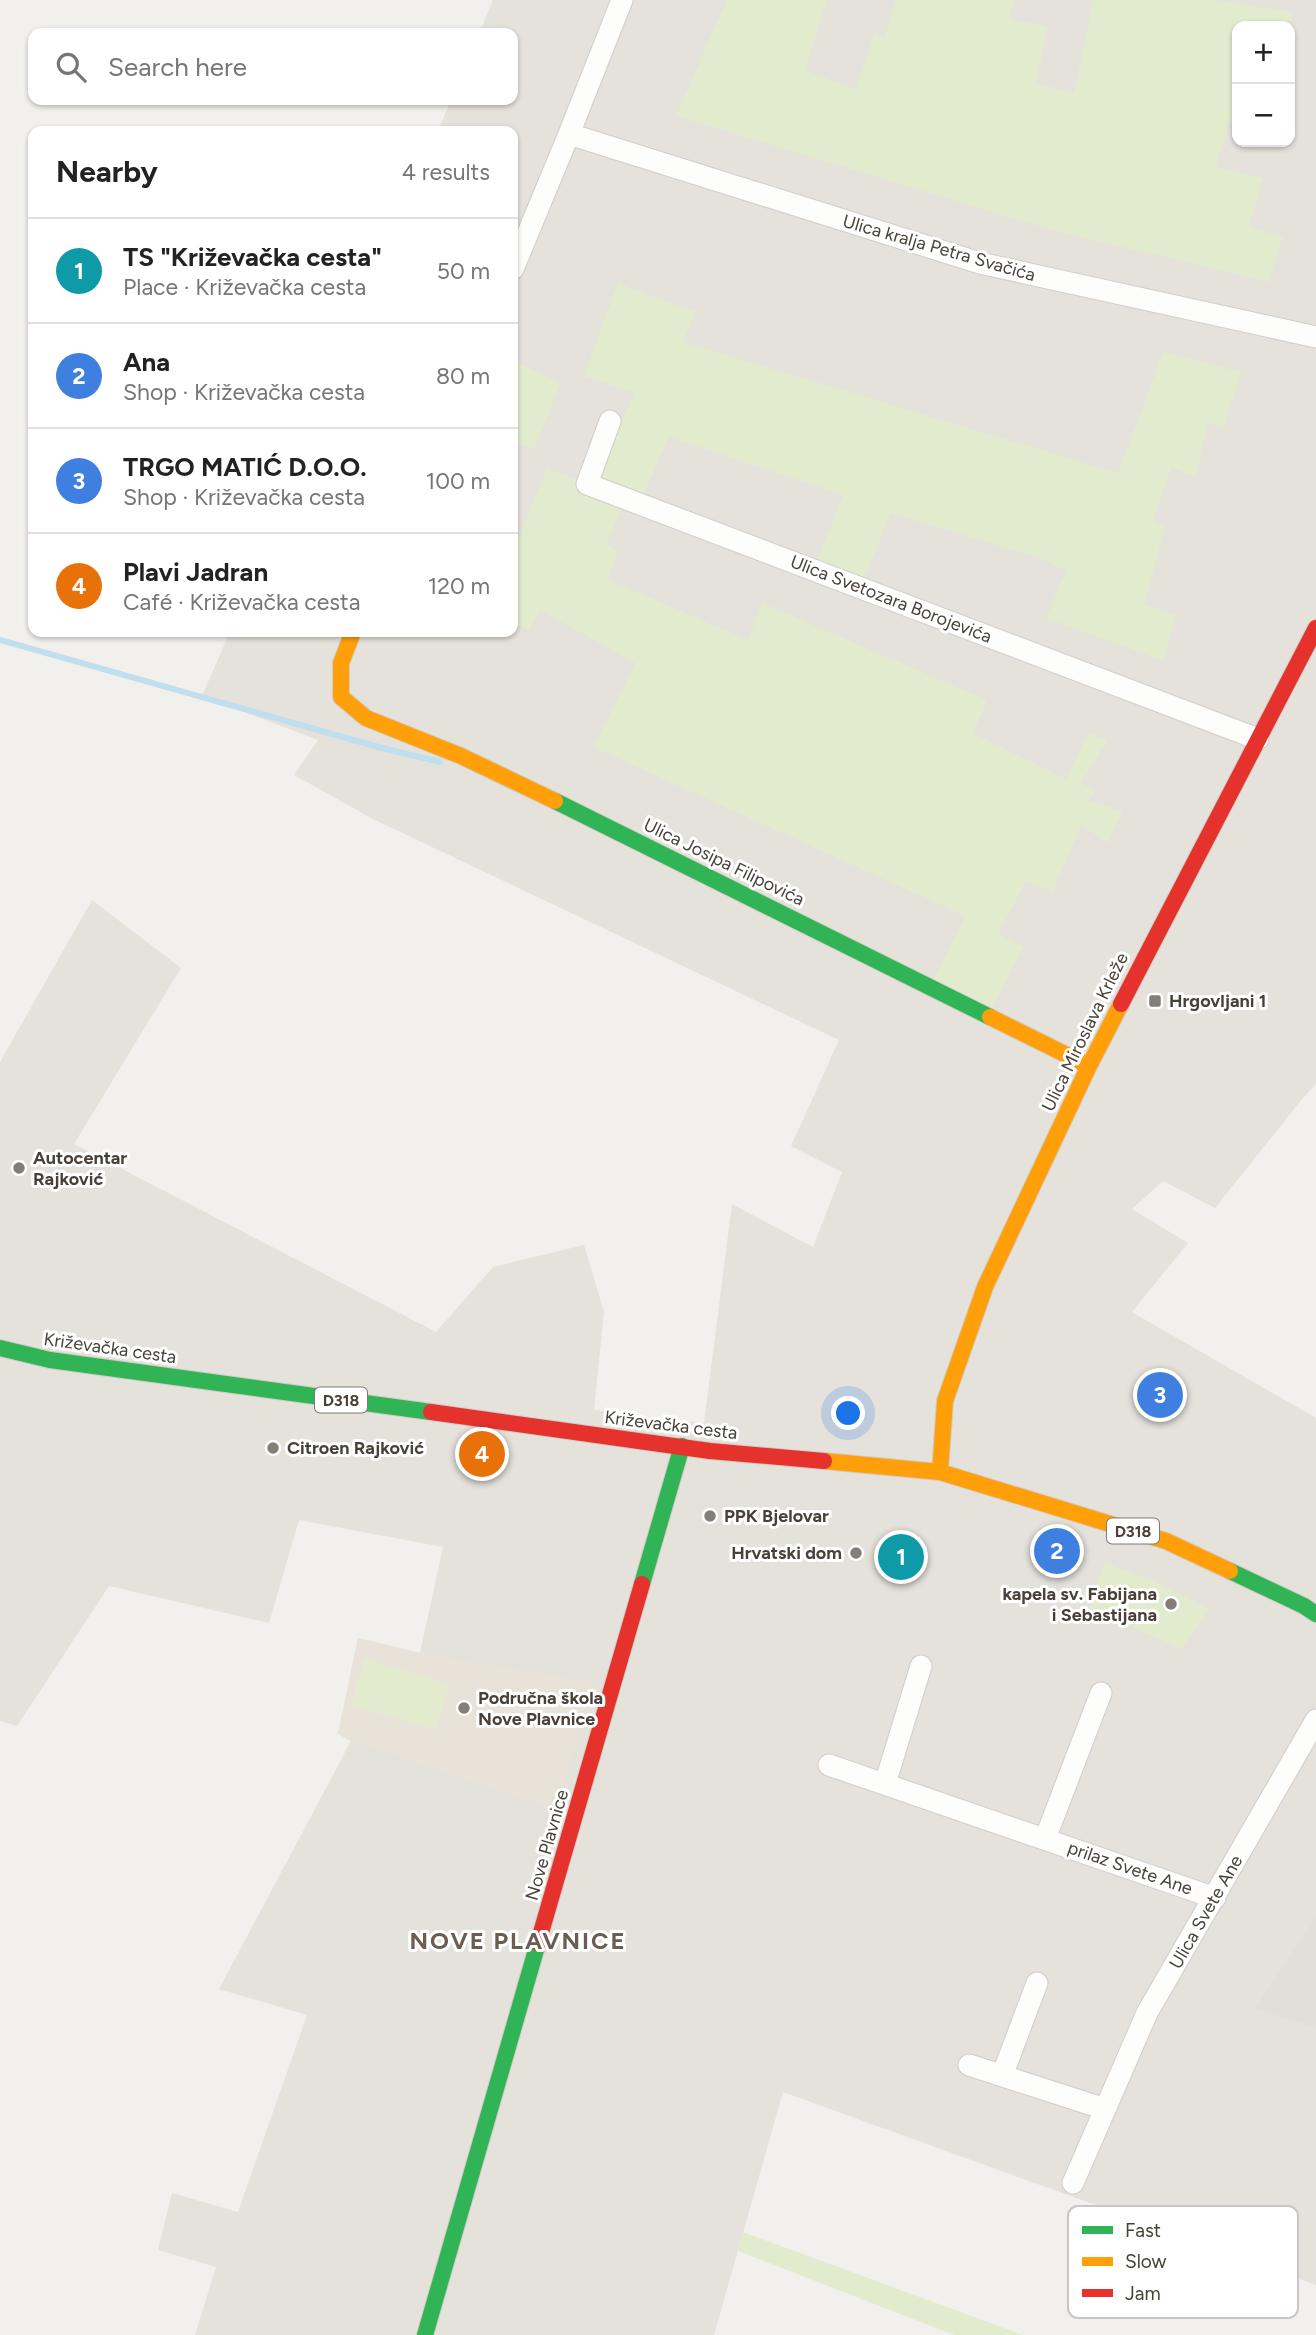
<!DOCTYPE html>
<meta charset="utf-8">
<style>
:root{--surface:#fff;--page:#f6f6f6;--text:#222;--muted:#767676;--line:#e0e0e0;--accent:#111827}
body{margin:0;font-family:Figtree,sans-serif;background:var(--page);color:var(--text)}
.controls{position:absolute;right:21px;top:21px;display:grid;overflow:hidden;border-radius:14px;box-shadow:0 2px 5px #0004}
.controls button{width:63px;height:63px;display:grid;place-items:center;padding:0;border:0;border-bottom:2px solid var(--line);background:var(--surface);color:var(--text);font:35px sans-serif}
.you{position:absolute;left:849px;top:1414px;width:24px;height:24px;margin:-18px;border:5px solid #fff;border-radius:50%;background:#1a73e8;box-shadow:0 0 0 10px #1a73e833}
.badge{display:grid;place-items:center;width:46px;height:46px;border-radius:50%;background:var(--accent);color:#fff;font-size:23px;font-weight:700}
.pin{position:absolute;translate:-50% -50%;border:4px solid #fff;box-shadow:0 2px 7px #0006}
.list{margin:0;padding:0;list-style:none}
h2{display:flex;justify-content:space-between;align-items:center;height:91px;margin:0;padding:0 28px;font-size:30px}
h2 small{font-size:23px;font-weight:400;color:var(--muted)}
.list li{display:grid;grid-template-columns:46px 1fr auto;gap:21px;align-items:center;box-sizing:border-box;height:105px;padding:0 28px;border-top:2px solid var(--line)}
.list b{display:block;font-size:26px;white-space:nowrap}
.list p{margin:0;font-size:23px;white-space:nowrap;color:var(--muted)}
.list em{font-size:23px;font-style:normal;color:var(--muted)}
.icon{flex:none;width:38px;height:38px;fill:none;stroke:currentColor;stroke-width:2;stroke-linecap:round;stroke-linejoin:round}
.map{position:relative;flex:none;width:1316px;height:2335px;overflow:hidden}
.search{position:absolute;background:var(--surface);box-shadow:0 2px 5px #0004;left:28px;top:28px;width:490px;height:77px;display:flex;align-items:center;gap:18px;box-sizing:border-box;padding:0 24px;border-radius:14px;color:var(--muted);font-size:26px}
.panel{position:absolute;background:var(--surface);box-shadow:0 2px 5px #0004;left:28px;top:126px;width:490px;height:511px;border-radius:14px}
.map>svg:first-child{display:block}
.residential{fill:#e5e1db;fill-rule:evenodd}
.industrial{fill:#e2dfdb}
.education{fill:#e8e2d9}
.green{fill:#e2ebce}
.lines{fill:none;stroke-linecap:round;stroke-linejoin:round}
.stream{stroke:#bfdfee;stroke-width:6}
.street-casing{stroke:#d0ceca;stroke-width:23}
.fast-casing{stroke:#d1ccc4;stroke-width:18}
.slow-casing{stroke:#d1ccc4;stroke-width:18}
.jam-casing{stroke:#d1ccc4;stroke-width:18}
.street{stroke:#fdfdfc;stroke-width:21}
.fast{stroke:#30b455;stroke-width:16}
.slow{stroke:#ff9f0a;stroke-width:16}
.jam{stroke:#e5322d;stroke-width:16}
.poi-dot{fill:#847e77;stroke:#fff;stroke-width:2.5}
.labels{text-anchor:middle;stroke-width:6;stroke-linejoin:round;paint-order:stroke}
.shield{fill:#fff;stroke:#807a74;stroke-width:2}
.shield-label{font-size:16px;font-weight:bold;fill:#494138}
.street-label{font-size:18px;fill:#494138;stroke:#fff}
.poi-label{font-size:18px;font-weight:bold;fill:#494138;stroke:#fff;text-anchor:start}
.district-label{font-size:24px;font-weight:bold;letter-spacing:2px;fill:#6b5e50;stroke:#fff}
.key{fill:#fff;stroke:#c8c6c3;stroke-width:2}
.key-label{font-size:19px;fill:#494138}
</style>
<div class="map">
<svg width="1316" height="2335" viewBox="0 0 1316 2335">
<rect width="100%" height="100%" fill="#f2f0ed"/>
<path class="residential" d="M493 0H1316V1084L1303 1098 1215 1208 1163 1181 1132 1209 1188 1243 1132 1312 1316 1418V2285L783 2092 714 2335H195L216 2267 158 2250 172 2193 238 2212 307 2015 219 1989 351 1741 338 1734 358 1638 420 1653 443 1547 299 1520 269 1623 109 1586 17 1726 0 1721V1062L92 900 181 968 74 1144 436 1332 493 1267 584 1245 604 1312 594 1410 704 1423 732 1204 813 1247 842 1172 791 1146 839 1040 373 819 294 775 318 740 202 696 230 632H513V131H438L451 100H513V33H479ZM1237 26H1290V142H1237Z"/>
<path class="industrial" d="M1316 1918V2028L1255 2008Z"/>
<path class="education" d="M358 1638 420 1653 593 1682 556 1811 352 1741 338 1734Z"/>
<path class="green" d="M727 0H827L805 70 856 90 874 34 885 37 896 0H1015L1009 20 1048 26 1036 83 1074 93 1093 0H1215L1292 12 1290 29V26H1237V124L1229 122 1216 167 1263 178 1249 227 1283 237 1269 282 1052 230 676 116Z
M618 283 696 312 683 342 1118 473 1163 352 1241 372 1223 429 1208 422 1196 477 1171 467 1153 522 1165 526 1145 604 1176 615 1164 661 1046 618 1066 571 1040 558 890 513 865 578 816 562 843 495 669 437 642 498 597 477 634 393 584 376Z
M513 361 561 383 534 449 513 442Z
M547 468 627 499 606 544 618 551 607 579 748 640 762 603 987 700 973 733 1066 779 1088 733 1108 740 1081 783 1096 791 1089 800 1123 812 1108 843 1081 825 1053 892 1026 881 998 934 1023 947 989 1016 930 986 965 916 593 747 635 663 540 610 529 630 513 622V553Z
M1104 1562 1155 1582 1210 1609 1181 1649 1089 1608Z
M364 1659 450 1684 436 1730 351 1705Z
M743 2232 1023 2335H954L738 2251Z"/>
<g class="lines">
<path class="stream" d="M0 640 382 748 440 762"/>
<defs>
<path id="street" d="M569 134 980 263 1316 337
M513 269 569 134 622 0
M610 421 587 484 1258 739
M829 1765 1215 1898
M885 1784 921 1666
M1045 1839 1101 1693
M969 2065 1105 2109
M1002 2076 1037 1983
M1073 2183 1147 2013 1316 1720"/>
<path id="fast" d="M555 801 990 1017
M0 1348 50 1360 431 1412
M1230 1571 1304 1606 1316 1614
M642 1584 682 1446
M425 2335 538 1943"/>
<path id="slow" d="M353 632 341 663V697L366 718 461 756 555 801
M990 1017 1089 1066
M824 1461 940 1472 1166 1541 1230 1571
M940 1472 945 1401 985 1287 1089 1066 1121 1004"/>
<path id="jam" d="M1121 1004 1316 628
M431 1412 710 1451 824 1461
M538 1943 642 1584"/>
</defs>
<use href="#street" class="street-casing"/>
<use href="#fast" class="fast-casing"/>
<use href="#slow" class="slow-casing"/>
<use href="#jam" class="jam-casing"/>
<use href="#street" class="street"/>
<use href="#fast" class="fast"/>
<use href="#slow" class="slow"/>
<use href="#jam" class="jam"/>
</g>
<g class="poi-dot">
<rect x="1148" y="994" width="14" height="14" rx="3.5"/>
<circle cx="19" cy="1168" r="7"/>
<circle cx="273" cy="1448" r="7"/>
<circle cx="710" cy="1516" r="7"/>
<circle cx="856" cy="1553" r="7"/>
<circle cx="1171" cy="1604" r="7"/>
<circle cx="464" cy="1708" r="7"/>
</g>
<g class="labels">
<g class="shield">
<rect x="315" y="1387.5" width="52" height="25" rx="5"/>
<rect x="1107" y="1518.5" width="52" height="25" rx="5"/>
</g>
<g class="shield-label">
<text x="341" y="1406">D318</text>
<text x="1133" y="1537">D318</text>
</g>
<g class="street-label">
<text transform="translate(939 248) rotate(16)" y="6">Ulica kralja Petra Svačića</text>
<text transform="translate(891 599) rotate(21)" y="6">Ulica Svetozara Borojevića</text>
<text transform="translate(724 862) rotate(26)" y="6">Ulica Josipa Filipovića</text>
<text transform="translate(1085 1032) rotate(-64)" y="6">Ulica Miroslava Krleže</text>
<text transform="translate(110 1348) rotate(8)" y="6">Križevačka cesta</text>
<text transform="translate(671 1425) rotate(7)" y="6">Križevačka cesta</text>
<text transform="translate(547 1845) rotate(-74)" y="6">Nove Plavnice</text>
<text transform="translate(1130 1868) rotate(19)" y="6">prilaz Svete Ane</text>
<text transform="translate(1206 1912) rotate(-60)" y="6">Ulica Svete Ane</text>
</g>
<g class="poi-label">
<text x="1169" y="1007">Hrgovljani 1</text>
<text x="33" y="1164">Autocentar<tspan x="33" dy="21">Rajković</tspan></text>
<text x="287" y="1454">Citroen Rajković</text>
<text x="724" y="1522">PPK Bjelovar</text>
<text x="842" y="1559" text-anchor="end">Hrvatski dom</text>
<text x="1157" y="1600" text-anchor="end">kapela sv. Fabijana<tspan x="1157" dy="21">i Sebastijana</tspan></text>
<text x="478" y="1704">Područna škola<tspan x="478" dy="21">Nove Plavnice</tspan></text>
</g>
<g class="district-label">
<text x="518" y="1949">NOVE PLAVNICE</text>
</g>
</g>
<rect x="1068" y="2206" width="230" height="112" rx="10" class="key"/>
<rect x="1082" y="2226" width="31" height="8" fill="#30b455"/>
<rect x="1082" y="2257" width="31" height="9" fill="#ff9f0a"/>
<rect x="1082" y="2289" width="31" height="8" fill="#e5322d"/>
<g class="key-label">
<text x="1125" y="2237">Fast</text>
<text x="1125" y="2268">Slow</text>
<text x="1125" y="2300">Jam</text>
</g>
</svg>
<div class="controls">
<button>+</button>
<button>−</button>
</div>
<div class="you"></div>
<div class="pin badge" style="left:901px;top:1557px;background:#0f9aa8">1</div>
<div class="pin badge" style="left:1057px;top:1551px;background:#3f7fe0">2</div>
<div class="pin badge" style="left:1160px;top:1395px;background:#3f7fe0">3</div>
<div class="pin badge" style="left:482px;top:1454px;background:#e8710a">4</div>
<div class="search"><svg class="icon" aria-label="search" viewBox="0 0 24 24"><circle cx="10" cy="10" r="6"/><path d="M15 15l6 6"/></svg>Search here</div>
<section class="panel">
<h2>Nearby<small>4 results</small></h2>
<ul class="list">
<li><span class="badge" style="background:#0f9aa8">1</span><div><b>TS &quot;Križevačka cesta&quot;</b><p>Place · Križevačka cesta</p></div><em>50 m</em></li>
<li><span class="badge" style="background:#3f7fe0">2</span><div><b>Ana</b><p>Shop · Križevačka cesta</p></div><em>80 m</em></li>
<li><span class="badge" style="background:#3f7fe0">3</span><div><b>TRGO MATIĆ D.O.O.</b><p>Shop · Križevačka cesta</p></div><em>100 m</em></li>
<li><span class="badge" style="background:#e8710a">4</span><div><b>Plavi Jadran</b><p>Café · Križevačka cesta</p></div><em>120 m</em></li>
</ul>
</section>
</div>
